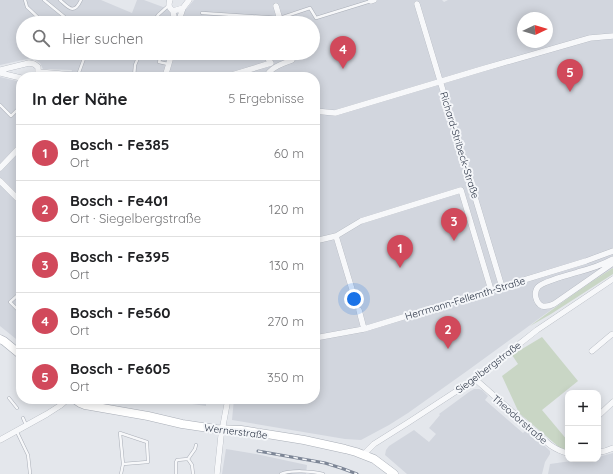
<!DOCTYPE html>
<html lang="de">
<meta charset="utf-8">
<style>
:root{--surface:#fff;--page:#f6f6f6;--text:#202124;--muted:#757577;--line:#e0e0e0;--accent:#d1495b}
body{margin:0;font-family:Quicksand,sans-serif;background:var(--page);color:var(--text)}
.controls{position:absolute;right:12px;bottom:12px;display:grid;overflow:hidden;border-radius:8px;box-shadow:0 2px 10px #0003}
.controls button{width:36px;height:36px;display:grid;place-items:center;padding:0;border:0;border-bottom:1px solid var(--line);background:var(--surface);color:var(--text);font:20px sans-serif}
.compass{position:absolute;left:517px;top:12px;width:36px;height:36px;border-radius:50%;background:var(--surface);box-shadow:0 2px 10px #0003;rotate:86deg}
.you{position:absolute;left:354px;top:299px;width:14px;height:14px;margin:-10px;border:3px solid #fff;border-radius:50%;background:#1a73e8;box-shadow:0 0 0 6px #1a73e833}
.badge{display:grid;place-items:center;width:26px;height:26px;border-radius:50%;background:var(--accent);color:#fff;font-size:13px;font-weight:700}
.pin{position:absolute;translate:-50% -33px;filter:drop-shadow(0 1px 2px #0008)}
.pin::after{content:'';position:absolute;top:21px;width:14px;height:12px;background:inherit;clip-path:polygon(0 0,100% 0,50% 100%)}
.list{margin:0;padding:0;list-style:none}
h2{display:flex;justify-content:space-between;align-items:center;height:52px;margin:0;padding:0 16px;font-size:17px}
h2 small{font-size:13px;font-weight:400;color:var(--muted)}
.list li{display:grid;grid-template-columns:26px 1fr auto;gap:12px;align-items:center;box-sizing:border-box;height:56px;padding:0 16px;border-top:1px solid var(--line)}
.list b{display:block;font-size:15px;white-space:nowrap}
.list p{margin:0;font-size:13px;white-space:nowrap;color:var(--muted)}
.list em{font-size:13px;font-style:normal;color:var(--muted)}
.icon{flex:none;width:22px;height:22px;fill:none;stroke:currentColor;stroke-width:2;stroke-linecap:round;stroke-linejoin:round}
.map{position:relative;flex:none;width:613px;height:474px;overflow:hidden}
.search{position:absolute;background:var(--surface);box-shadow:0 2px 10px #0003;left:16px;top:16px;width:304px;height:44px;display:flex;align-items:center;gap:10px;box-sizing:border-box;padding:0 14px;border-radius:22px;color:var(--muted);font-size:15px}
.panel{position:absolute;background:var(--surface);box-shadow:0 2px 10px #0003;left:16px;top:72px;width:304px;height:332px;border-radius:16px}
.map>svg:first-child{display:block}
.built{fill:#d2d6de;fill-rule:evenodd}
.green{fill:#c9d6c5}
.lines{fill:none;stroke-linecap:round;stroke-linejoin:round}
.lane-casing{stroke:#a9aeb7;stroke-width:3.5}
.street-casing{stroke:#a9aeb7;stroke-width:6}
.secondary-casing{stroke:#a9aeb7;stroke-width:9}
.lane{stroke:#f7f8fa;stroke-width:2.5}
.street{stroke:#f7f8fa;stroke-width:5.5}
.secondary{stroke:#fff;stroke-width:8}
.rail-casing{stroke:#7d8696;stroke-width:3}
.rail{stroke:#f4f6f9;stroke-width:1.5;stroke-dasharray:4.5;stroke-linecap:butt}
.labels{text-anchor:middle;stroke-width:4;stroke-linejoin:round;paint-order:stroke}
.street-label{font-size:10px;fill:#2b3445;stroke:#f4f6f9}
</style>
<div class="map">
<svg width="613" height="474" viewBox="0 0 613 474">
<rect width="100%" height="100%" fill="#e4e7ec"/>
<path class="built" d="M0 0H101L132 13 137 0H144L182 14 194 0H442L444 2 448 0H613V268L588 284 548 312 467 371 408 413 389 425 361 440 345 439 232 420 234 399H315V77H70L72 70 43 69 40 63 32 58 0 65ZM523 18H547V42H523ZM23 23H313V53H23Z
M0 77 21 82V343L0 326Z
M474 389H479L482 390 488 396 485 400 523 433 526 430 547 448 550 451V454L545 462 542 474H407L385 455 386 450 389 446 414 430 429 442 436 434 429 428 440 415 439 414 469 392Z
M158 399H206V406Z
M226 449 256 454 307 465 306 474H222Z
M613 453V474H548L550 464 585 459H598V457Z"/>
<path class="green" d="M613 268V274L551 314 530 326C557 306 584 286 613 268Z
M542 337 578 381 542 410 568 441V450L560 448 519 413 502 376 518 364 512 355Z"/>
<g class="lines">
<defs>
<path id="lane" d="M25 0 27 7 44 23
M44 0 72 23
M60 0C69 8 74 15 81 0
M202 13 280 18 310 8 316 18 371 1
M153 23 158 15 168 6
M162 53 159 62 168 64
M78 75 86 53
M134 77 135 65 140 53
M0 105 11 116 21 106
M21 295 19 294 10 302 21 313
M9 398 17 408
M23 418 26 425
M17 432 28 455 30 473
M188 459 195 449 196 445
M121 474 123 464 120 433 147 442 148 462 123 464
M176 474V462L177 460 188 459 192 465 193 474
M281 474C290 470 313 471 323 474"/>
<path id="street" d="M170 0C168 5 169 8 173 11L183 8 189 0
M371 1 374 0
M417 4 502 287
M276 6 281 23
M173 11 175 23
M178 23 183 8
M0 70 29 63 34 64 38 67V72
M38 72 97 77
M0 73 21 78
M165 77 172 53
M220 77 232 75 271 63 264 53
M266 77C271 67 282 64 292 60L290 53
M315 111 335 113 482 69 590 38 613 36
M0 168 21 146
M0 181 21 202
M336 236 361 221 461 190 491 290
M315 241 336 236 357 306
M613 259C602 265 590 269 578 272 569 275 543 281 538 287 533 293 536 303 542 306 547 307 550 306 554 304L613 263
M359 310 364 329
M315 338 364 329 586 261 613 251
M592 351 611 335 613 334
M475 379 550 445C556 449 561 452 568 453
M598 416 613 402
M0 440 47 414 61 405 68 399
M598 452 605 451 613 448
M363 455 374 444 409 422 475 379 537 330 613 279
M217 474 221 436 228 399"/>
<path id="secondary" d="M0 339 4 341 21 355
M74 399 80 403 85 405 148 416 182 424 202 427 216 429 241 430 304 440 345 449 356 452 374 459 394 474"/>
</defs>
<use href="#lane" class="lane-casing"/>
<use href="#street" class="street-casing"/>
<use href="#secondary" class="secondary-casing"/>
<use href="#lane" class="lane"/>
<use href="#street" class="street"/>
<use href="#secondary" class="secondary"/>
<defs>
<path id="rail" d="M258 451 325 463 341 468 357 474"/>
</defs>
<use href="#rail" class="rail-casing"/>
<use href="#rail" class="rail"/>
</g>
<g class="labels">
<g class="street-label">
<text transform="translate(460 145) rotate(73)" y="4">Richard-Stribeck-Straße</text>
<text transform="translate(465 298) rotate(-17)" y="4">Herrmann-Fellemth-Straße</text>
<text transform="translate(488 367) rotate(-37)" y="4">Siegelbergstraße</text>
<text transform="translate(520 419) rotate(41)" y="4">Theodorstraße</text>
<text transform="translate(236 431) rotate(7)" y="4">Wernerstraße</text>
</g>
</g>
</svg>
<div class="controls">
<button>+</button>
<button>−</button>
</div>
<svg class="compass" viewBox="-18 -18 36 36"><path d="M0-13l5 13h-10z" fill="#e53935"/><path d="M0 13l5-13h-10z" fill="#757577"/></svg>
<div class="you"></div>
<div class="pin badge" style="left:400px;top:268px">1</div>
<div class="pin badge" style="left:448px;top:349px">2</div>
<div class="pin badge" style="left:454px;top:241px">3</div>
<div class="pin badge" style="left:343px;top:69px">4</div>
<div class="pin badge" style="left:570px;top:92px">5</div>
<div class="search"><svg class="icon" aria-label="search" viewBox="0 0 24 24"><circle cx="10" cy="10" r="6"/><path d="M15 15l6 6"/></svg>Hier suchen</div>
<section class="panel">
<h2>In der Nähe<small>5 Ergebnisse</small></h2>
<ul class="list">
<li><span class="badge">1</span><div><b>Bosch - Fe385</b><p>Ort</p></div><em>60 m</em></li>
<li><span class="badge">2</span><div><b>Bosch - Fe401</b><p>Ort · Siegelbergstraße</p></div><em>120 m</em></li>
<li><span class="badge">3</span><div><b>Bosch - Fe395</b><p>Ort</p></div><em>130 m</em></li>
<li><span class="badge">4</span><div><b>Bosch - Fe560</b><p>Ort</p></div><em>270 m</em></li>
<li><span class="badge">5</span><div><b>Bosch - Fe605</b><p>Ort</p></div><em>350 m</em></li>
</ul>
</section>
</div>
